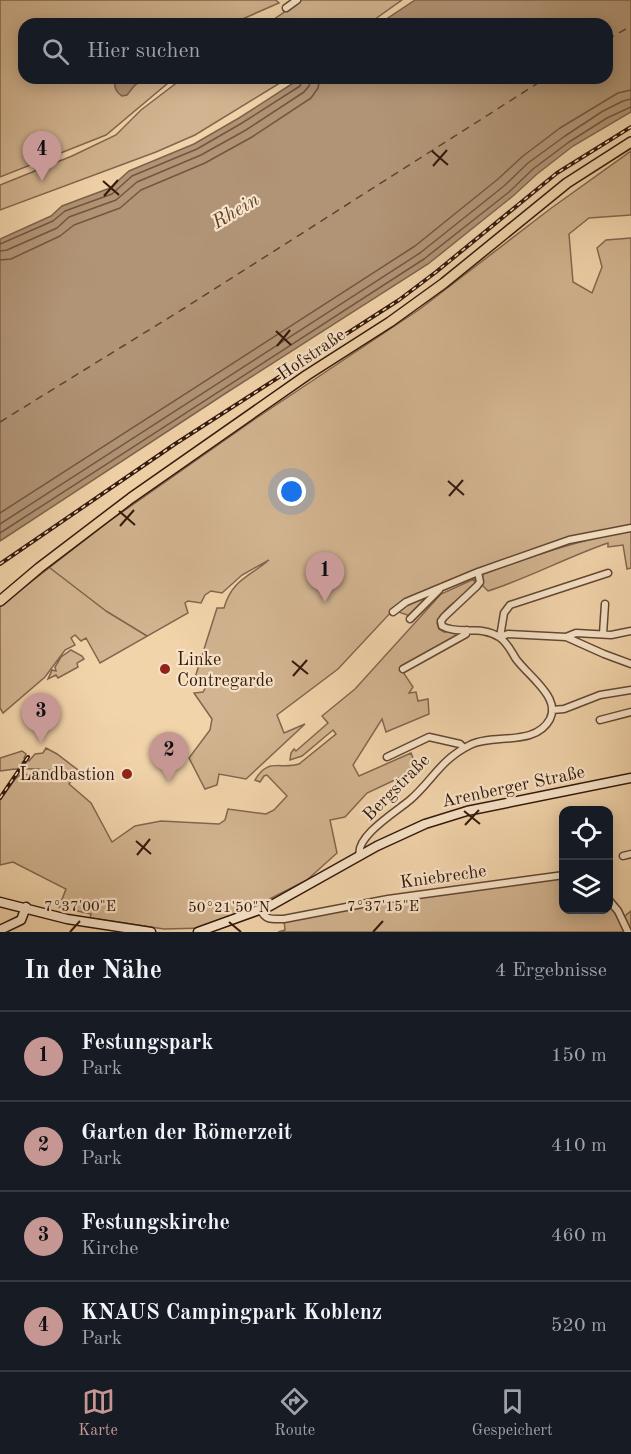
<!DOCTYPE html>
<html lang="de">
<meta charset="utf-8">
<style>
:root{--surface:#171b24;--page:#20242c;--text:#f1f3f6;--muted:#9ea1a6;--line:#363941;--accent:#c59692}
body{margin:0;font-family:"Old Standard TT",serif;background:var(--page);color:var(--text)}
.controls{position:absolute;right:18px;bottom:18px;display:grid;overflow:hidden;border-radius:12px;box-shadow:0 3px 15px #0003}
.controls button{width:54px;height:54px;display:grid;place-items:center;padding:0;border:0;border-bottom:2px solid var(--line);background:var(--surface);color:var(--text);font:30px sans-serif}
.you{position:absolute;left:292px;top:492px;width:21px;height:21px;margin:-15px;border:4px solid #fff;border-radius:50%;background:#1a73e8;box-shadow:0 0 0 9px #1a73e833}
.badge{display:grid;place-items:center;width:39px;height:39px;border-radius:50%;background:var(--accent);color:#111;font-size:20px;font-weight:700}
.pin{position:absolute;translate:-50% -50px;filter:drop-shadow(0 2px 3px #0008)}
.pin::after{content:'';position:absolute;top:32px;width:21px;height:18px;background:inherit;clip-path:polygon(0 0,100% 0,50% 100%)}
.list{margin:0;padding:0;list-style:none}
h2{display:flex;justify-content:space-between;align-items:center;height:78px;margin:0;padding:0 24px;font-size:26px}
h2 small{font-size:20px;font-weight:400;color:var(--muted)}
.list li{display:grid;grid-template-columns:39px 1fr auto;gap:18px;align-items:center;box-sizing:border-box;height:90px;padding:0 24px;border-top:2px solid var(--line)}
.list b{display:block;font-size:22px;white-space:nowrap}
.list p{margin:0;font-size:20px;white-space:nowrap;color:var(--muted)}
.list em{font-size:20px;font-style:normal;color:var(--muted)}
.icon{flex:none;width:33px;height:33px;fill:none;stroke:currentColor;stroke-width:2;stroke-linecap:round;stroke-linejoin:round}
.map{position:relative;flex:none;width:631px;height:932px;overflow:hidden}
.search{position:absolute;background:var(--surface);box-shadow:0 3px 15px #0003;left:18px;right:18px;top:18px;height:66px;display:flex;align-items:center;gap:15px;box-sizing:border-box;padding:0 21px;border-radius:18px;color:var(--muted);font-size:22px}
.sheet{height:438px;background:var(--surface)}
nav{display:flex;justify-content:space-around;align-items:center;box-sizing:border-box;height:84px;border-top:2px solid var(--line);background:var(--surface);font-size:16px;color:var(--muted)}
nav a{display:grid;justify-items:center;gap:3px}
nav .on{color:var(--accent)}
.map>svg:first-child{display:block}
.green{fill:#d2b490;stroke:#82664e;stroke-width:1.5}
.water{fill:#b19475;stroke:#7f624b;stroke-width:1.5}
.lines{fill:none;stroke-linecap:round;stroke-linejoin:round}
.shore{stroke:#725640;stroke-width:1.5}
.stream{stroke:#7f624b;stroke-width:1.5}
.ferry{stroke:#5f4330;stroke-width:1.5;stroke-dasharray:8 6;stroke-linecap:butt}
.street-casing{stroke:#634733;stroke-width:9}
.secondary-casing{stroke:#33180b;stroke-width:11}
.primary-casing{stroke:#33180b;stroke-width:12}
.street{stroke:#f7e3c8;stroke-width:6}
.secondary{stroke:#f7e3c8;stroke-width:8}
.primary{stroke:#f2d4ab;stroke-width:9}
.rail-casing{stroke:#33180b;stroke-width:4}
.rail{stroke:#f7e3c8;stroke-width:1.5;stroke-dasharray:4.5;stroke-linecap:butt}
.ticks{fill:none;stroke:#33180b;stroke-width:2}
.poi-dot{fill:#8f2418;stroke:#f7e3c8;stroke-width:2}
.labels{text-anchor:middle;stroke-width:4.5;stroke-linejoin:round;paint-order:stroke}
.street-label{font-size:18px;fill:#33180b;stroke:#f7e3c8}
.poi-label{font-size:18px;fill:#33180b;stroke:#f7e3c8;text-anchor:start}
.water-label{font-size:20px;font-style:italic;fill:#5f4330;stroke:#f7e3c8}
.ticks-label{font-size:15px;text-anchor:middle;fill:#33180b;stroke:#f7e3c8;stroke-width:4.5;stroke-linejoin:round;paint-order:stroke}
</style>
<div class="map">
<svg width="631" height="932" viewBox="0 0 631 932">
<rect width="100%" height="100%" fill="#f2d4ab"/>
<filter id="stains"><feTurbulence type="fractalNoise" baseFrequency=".00333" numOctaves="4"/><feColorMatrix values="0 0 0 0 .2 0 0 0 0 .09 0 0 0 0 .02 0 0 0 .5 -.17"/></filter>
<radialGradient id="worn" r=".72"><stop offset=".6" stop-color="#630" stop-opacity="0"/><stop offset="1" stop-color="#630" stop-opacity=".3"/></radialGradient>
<path class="green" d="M0 0H276L279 3 231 24H24V78H174L106 135 0 177Z
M302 0H402L368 24H267Z
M183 78H288L195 135 156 152 0 210V185L72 156 116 135 141 110Z
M631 151V215L589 218 569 234 573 282 592 293 602 267 597 248 606 240 631 238V526L569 539 440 585 410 616 393 610 338 669 277 715 284 733 305 724 246 779 219 774 217 785 205 789 189 758 210 730 212 719 194 693 203 692 207 685 202 682 193 684 217 608H224C232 580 249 577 269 560L242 575 222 593 211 591 205 595 201 603 188 601 185 603 188 613 100 663 86 638 81 641 75 635 71 638 75 645 65 650 45 677 3 713 0 708V606L108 522 255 419 420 309 550 209Z
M631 531V568L627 569 623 545 608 547V543C567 557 529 578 488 591L481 584 483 574C531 557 580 539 631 531Z
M474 579 475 583C466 598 443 605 437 623L439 629 444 632H464L401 669 413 687 409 693 416 692 418 701 428 699 429 714 386 732 382 719 353 765 359 776 411 753 417 768 399 781V778L367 793 345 817 330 820 337 853 307 880 250 909 205 928 164 929 90 918 91 914 59 907 66 889 13 862 0 865V800L16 778 21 774 68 778 72 780 69 784 91 803 112 842 135 826 161 821 219 824 225 820 228 809 266 814 274 810 287 796 267 775 264 776 260 782 255 780C268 757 280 770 299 764L336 734 333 730 302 756 290 760 291 753 294 749 296 751 328 723 322 716 355 689 441 594Z
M71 650 82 656 84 659 77 663 78 667 58 678 56 675 48 679 52 670 56 671 55 667 61 657Z
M46 748 57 754 82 773C71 776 60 771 49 770 32 768 16 768 0 771V758L22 751 26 754 24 758 29 761 35 754 43 753Z
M563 878 564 910H608L609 902 622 918 631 911V932H278L285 930 284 920 389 901Z"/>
<path class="water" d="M415 0H631V112L573 146 537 174 513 196 428 264 226 393 0 541V239L51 216 62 206 110 188 129 171 194 144 239 118 301 78H607V24H379Z
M114 78H139L140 82 135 85 127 95 122 96C114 91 115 86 114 78Z"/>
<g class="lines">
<path class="shore" d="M0 244 53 221 65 211 112 194 132 176 197 149 242 123 300 86 303 78
M0 251 7 250 57 228 69 217 116 200 137 182 201 155 246 130 304 92 309 86 311 78
M0 260 11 259 60 236 74 225 120 208 141 190 205 163 252 137 311 98 318 88 320 78
M0 513 415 246 498 179 523 156 560 128 618 93 631 90
M0 524 420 253 504 186 528 163 565 136 603 111 623 101 631 99
M0 533 424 259 509 192 533 169 569 142 607 118 631 107"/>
<path class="stream" d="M50 568 106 611 147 636"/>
<path class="ferry" d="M607 40 631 26
M0 422 183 309 546 78"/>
<defs>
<path id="street" d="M286 8 297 0
M608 573 510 605 504 613 500 637 508 634 566 637 576 633 611 635 631 631
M393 612 406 602 478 572 569 540 631 528
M410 619 439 590
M603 634 605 604
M566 637 604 654 631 664
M403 669 466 634 467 630
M552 710 564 709 600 695 631 690
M600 720 631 712
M387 757 429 737 460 744 464 748
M360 856C354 837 397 811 410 800 433 780 440 760 470 745 494 733 535 747 550 719 557 705 546 692 537 682 530 674 522 667 516 659 511 651 507 642 499 637 481 625 457 635 442 626L441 621 444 617 477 586 480 582 478 572
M623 856 631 854
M608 899 618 911 628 932
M261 910C265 921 274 919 284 919L388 899 564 875"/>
<path id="secondary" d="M0 902 67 919 151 932
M0 930 21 920 26 907
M198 932 270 906 377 846 425 824 467 811 631 778"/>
<path id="primary" d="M0 601 39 568 131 498 307 375 390 322 444 283 567 183 631 142"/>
</defs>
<use href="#street" class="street-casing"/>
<use href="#secondary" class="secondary-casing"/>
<use href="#primary" class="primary-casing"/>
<use href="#street" class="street"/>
<use href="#secondary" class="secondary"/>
<use href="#primary" class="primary"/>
<defs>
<path id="rail" d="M0 564 175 444 399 300 436 272 557 173 631 127
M0 798 28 757"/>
</defs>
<use href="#rail" class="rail-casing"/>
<use href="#rail" class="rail"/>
</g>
<path class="ticks" d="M432 151 448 165M433 166 447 150M103 181 119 195M104 196 118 180M276 331 291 345M277 346 290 330M448 481 464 495M449 496 463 480M119 511 135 525M120 526 134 510M292 661 308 674M293 676 307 660M464 811 480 824M465 825 479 810M136 841 151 854M137 855 150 839M229 922 241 932M70 932 80 921M373 932 383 921"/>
<g class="poi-dot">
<circle cx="165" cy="669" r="6"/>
<circle cx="127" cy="774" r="6"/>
</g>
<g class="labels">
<g class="street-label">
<text transform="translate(311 354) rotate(-34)" y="6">Hofstraße</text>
<text transform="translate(513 786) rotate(-12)" y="6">Arenberger Straße</text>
<text transform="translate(396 787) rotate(-45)" y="6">Bergstraße</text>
<text transform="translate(443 876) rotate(-8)" y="6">Kniebreche</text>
</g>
<g class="poi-label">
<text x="177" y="665">Linke<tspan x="177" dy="21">Contregarde</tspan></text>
<text x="115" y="780" text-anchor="end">Landbastion</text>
</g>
<g class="water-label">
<text transform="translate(235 210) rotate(-31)" y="7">Rhein</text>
</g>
</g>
<g class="ticks-label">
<text x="80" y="911">7°37'00"E</text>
<text x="383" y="911">7°37'15"E</text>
<text x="229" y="912">50°21'50"N</text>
</g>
<rect width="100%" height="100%" filter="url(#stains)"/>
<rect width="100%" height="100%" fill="url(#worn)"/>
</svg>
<div class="controls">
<button><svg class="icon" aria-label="locate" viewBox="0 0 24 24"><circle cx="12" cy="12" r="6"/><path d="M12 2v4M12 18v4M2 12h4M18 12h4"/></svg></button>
<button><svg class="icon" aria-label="layers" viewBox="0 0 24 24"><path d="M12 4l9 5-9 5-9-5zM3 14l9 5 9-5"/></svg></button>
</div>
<div class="you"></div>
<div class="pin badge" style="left:325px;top:602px">1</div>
<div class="pin badge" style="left:169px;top:782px">2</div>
<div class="pin badge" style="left:41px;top:743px">3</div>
<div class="pin badge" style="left:42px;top:181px">4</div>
<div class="search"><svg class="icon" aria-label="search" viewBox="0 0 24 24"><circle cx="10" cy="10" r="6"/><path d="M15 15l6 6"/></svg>Hier suchen</div>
</div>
<section class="sheet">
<h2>In der Nähe<small>4 Ergebnisse</small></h2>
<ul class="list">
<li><span class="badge">1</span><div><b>Festungspark</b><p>Park</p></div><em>150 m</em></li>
<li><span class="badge">2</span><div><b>Garten der Römerzeit</b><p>Park</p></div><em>410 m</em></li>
<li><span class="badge">3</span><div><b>Festungskirche</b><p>Kirche</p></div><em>460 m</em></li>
<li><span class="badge">4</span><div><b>KNAUS Campingpark Koblenz</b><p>Park</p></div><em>520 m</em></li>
</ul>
</section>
<nav>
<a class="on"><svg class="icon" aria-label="map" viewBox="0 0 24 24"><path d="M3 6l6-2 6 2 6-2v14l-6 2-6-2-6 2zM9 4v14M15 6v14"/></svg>Karte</a>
<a><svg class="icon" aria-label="directions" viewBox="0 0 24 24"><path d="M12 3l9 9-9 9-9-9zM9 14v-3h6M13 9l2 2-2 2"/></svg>Route</a>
<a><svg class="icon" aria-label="saved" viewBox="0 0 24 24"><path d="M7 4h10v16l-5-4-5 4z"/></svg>Gespeichert</a>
</nav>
